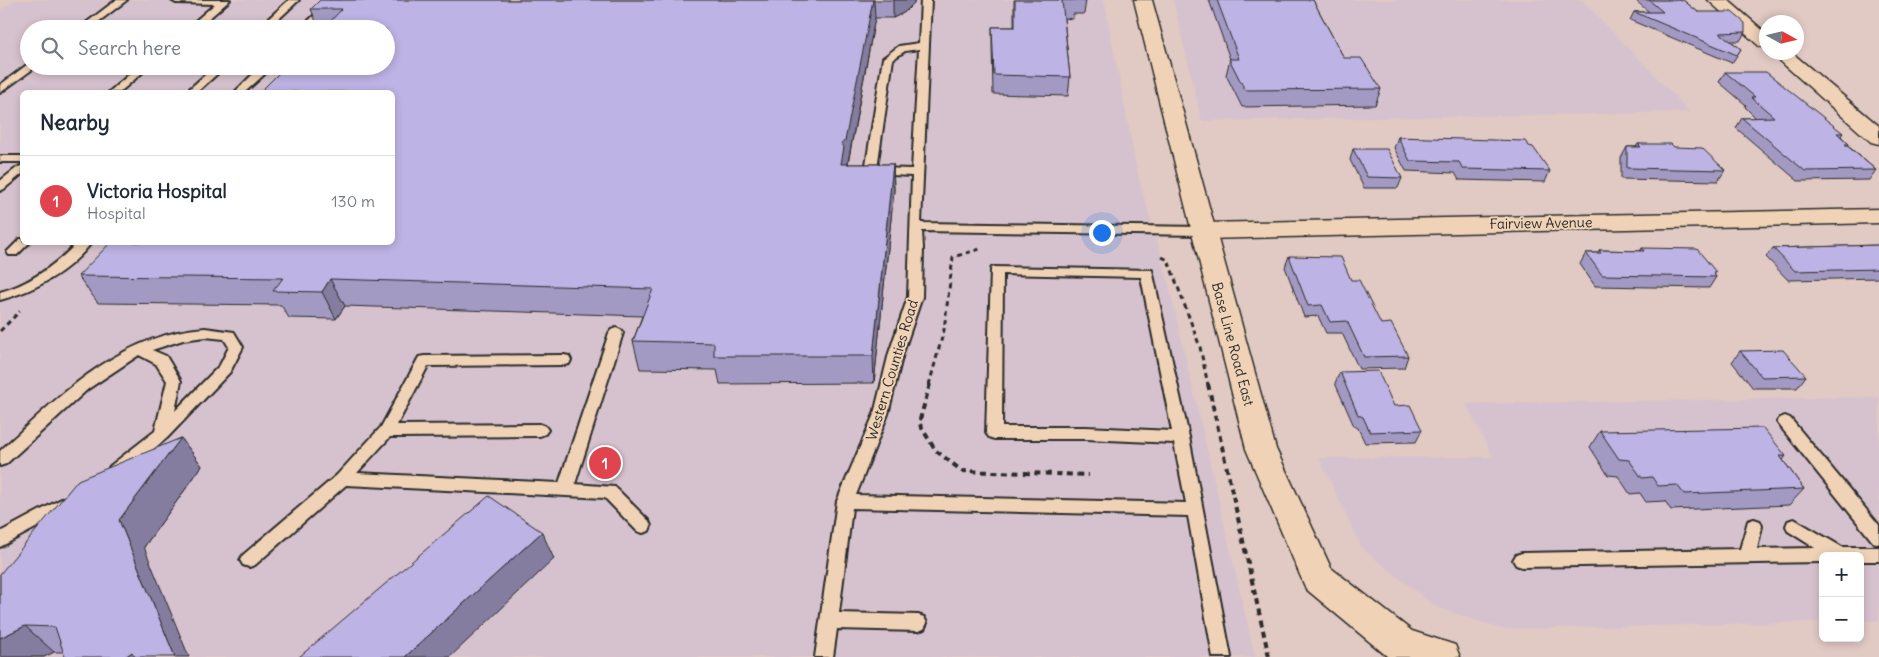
<!DOCTYPE html>
<meta charset="utf-8">
<style>
:root{--surface:#fff;--page:#f6f6f7;--text:#1f2937;--muted:#747a83;--line:#e0e1e3;--accent:#c8321e}
body{margin:0;font-family:Delius,sans-serif;background:var(--page);color:var(--text)}
.controls{position:absolute;right:15px;bottom:15px;display:grid;overflow:hidden;border-radius:8px;box-shadow:0 2px 8px #0003}
.controls button{width:45px;height:45px;display:grid;place-items:center;padding:0;border:0;border-bottom:1px solid var(--line);background:var(--surface);color:var(--text);font:25px sans-serif}
.compass{position:absolute;left:1759px;top:15px;width:45px;height:45px;border-radius:50%;background:var(--surface);box-shadow:0 2px 8px #0003;rotate:98deg}
.you{position:absolute;left:1101px;top:232px;width:18px;height:18px;margin:-12px;border:4px solid #fff;border-radius:50%;background:#1a73e8;box-shadow:0 0 0 8px #1a73e833}
.badge{display:grid;place-items:center;width:32px;height:32px;border-radius:50%;background:var(--accent);color:#fff;font-size:16px;font-weight:700}
.pin{position:absolute;translate:-50% -50%;border:2px solid #fff;box-shadow:0 1px 5px #0006}
.list{margin:0;padding:0;list-style:none}
h2{display:flex;justify-content:space-between;align-items:center;height:65px;margin:0;padding:0 20px;font-size:21px}
h2 small{font-size:16px;font-weight:400;color:var(--muted)}
.list li{display:grid;grid-template-columns:32px 1fr auto;gap:15px;align-items:center;box-sizing:border-box;height:90px;padding:0 20px;border-top:1px solid var(--line)}
.list b{display:block;font-size:19px;white-space:nowrap}
.list p{margin:0;font-size:16px;white-space:nowrap;color:var(--muted)}
.list em{font-size:16px;font-style:normal;color:var(--muted)}
.icon{flex:none;width:28px;height:28px;fill:none;stroke:currentColor;stroke-width:2;stroke-linecap:round;stroke-linejoin:round}
.map{position:relative;flex:none;width:1879px;height:657px;overflow:hidden}
.search{position:absolute;background:var(--surface);box-shadow:0 2px 8px #0003;left:20px;top:20px;width:375px;height:55px;display:flex;align-items:center;gap:12px;box-sizing:border-box;padding:0 18px;border-radius:28px;color:var(--muted);font-size:19px}
.panel{position:absolute;background:var(--surface);box-shadow:0 2px 8px #0003;left:20px;top:90px;width:375px;height:155px;border-radius:8px}
.map>svg:first-child{display:block}
.built{fill:#d6c2ce;fill-rule:evenodd}
.lines{fill:none;stroke-linecap:round;stroke-linejoin:round}
.service-casing{stroke:#2b2b2b;stroke-width:4}
.minor-casing{stroke:#2b2b2b;stroke-width:3}
.tertiary-casing{stroke:#2b2b2b;stroke-width:3}
.path-far1{stroke:#2b2b2b;stroke-width:3;stroke-dasharray:5 4;stroke-linecap:butt}
.path{stroke:#2b2b2b;stroke-width:4;stroke-dasharray:6 4.5;stroke-linecap:butt}
.service{fill:#f0d3b6;fill-rule:evenodd}
.minor{fill:#f0d3b6;fill-rule:evenodd}
.tertiary{fill:#f0d3b6;fill-rule:evenodd}
.wall{fill:#a39ac4;stroke:#2b2b2b}
.shaded-wall{fill:#847da0;stroke:#2b2b2b}
.building{fill:#bdb3e4;stroke:#2b2b2b}
.labels{text-anchor:middle;stroke-width:4;stroke-linejoin:round;paint-order:stroke}
.street-label{font-size:14px;fill:#2b2b2b;stroke:#f0d3b6}
</style>
<div class="map">
<svg width="1879" height="657" viewBox="0 0 1879 657">
<rect width="100%" height="100%" fill="#e1c9c4"/>
<filter id="ink" filterUnits="userSpaceOnUse"><feTurbulence type="fractalNoise" baseFrequency=".02" numOctaves="2"/><feDisplacementMap in="SourceGraphic" scale="10" xChannelSelector="R" yChannelSelector="G"/><feConvolveMatrix kernelMatrix="1 2 1 2 8 2 1 2 1" color-interpolation-filters="sRGB"/></filter>
<g filter="url(#ink)">
<path class="built" d="M16 0H1104L1138 176 1165 269 1255 657H0V10ZM29 29H386V66H29ZM22 92H392V242H22Z
M1173 0H1582L1690 112 1202 121Z
M1879 397V621H1860V556H1823V622L1502 629 1436 607 1362 548 1319 458 1493 457 1466 404Z"/>
<g class="lines">
<defs>
<path id="service" d="M116 0H127L89 29H78Z
M171 0H230L197 29H186L215 4 176 3Z
M289 0H299L268 29H257Z
M330 0H340L311 29H300Z
M921 0H931L921 223 1204 227 1210 231 1204 235 922 231 923 248 922 297 903 353 888 414 856 495 1186 503 1174 443 1086 439H994L989 437 986 433 991 270 992 267 1152 270 1189 437 1231 657H1213L1188 516 852 508 839 613 918 615 924 617 927 623 924 629 918 631 837 629 833 657H815L837 501 874 414 889 353 908 297 912 176 871 174 865 171 883 58 899 46 919 43ZM919 49 912 169 877 168 893 59 905 51ZM1003 274 1141 277 1172 431 1086 427H1002Z
M28 64 29 66H37L0 93V85Z
M139 66H150L120 92H109Z
M215 66H226L197 92H186Z
M261 66H306L307 68 302 71H268L245 92H235Z
M0 156H22V162H0Z
M22 166V174L4 189 0 191V181L18 167Z
M20 239H22V242H30L17 255H9L7 252Z
M78 242H92C69 272 35 291 0 300V292C31 284 56 264 78 242Z
M205 328 234 332 243 347 230 372 167 438 122 474 116 476 110 474 108 470 110 466 155 431 167 381 156 364 139 355 88 389 6 464 0 466V451C59 396 120 334 205 328ZM205 337 224 339 229 347 220 365 175 411 181 381 166 356 152 350 183 340Z
M616 328 621 330 623 333 575 484 615 487 649 521 651 526 649 531 643 533 637 531 605 498 346 485 255 565 249 567 243 565 240 560 243 555 337 475 381 427 419 357 424 356 564 355 569 356 571 360 569 364 564 365 428 366 397 425 540 424 545 426 548 430 545 434 540 436 390 437 357 473 559 483 609 333 611 330Z
M1785 416 1790 418 1879 525V544L1873 542 1780 426 1777 422 1780 418Z
M67 496 73 498 75 503 73 508 0 547V532Z
M1754 519 1760 521 1762 526 1757 549 1815 548 1788 531 1786 526 1788 521 1794 519 1842 547H1879V561H1860V556H1823V562L1522 567 1516 565 1513 560 1516 555 1522 553 1740 549 1748 521Z"/>
<path id="minor" d="M1708 0H1728L1766 33V48L1759 46Z
M1770 52H1791L1879 126V144L1871 142Z
M1879 209V223L1204 239 1195 236 1192 231 1195 226 1204 223Z"/>
<path id="tertiary" d="M1134 0H1152L1276 449 1331 568 1412 631 1455 645 1460 657H1388L1306 589 1246 449Z"/>
</defs>
<use href="#service" class="service-casing"/>
<use href="#minor" class="minor-casing"/>
<use href="#tertiary" class="tertiary-casing"/>
<path class="path-far1" d="M1162 257 1168 260 1200 347 1208 385
M0 331 20 311
M929 385 944 330 953 257 980 249"/>
<path class="path" d="M930 384 919 423 935 450 962 471 1089 475
M1208 384 1269 657"/>
<use href="#service" class="service"/>
<use href="#minor" class="minor"/>
<use href="#tertiary" class="tertiary"/>
</g>
<path class="wall" d="M320 0H914V3L905 12 893 18H875L848 164H893L894 190 874 383 720 384 717 370 640 369 633 341 642 316 345 306 336 319 289 318 281 305 98 303 78 276 386 29H319L311 9Z
M1014 0H1086L1084 14H1073V19L1064 18 1070 77 1068 96 993 94 992 46V27H1014Z
M1209 0H1313L1344 58 1381 89 1375 105 1242 107 1226 75 1230 59Z
M1635 0H1683L1698 12 1745 32 1740 41H1731L1741 49 1732 63 1630 20 1634 12H1649Z
M1725 72 1843 133 1841 136 1849 144 1848 146 1876 170 1869 180 1798 181 1736 128 1742 118H1756L1745 107 1746 105 1719 82Z
M1398 137 1529 146 1550 171 1545 182 1459 180 1455 173 1406 171 1394 148Z
M1638 144 1674 147 1725 170 1718 181 1621 179V158L1627 147H1636Z
M1353 149 1402 178 1398 188H1364L1350 160Z
M1879 245V278L1788 280 1766 257 1773 248Z
M1642 248 1716 272 1714 274 1716 277 1709 288 1595 286 1580 264 1586 253H1597L1599 250 1640 251Z
M1289 256 1351 280 1381 324 1408 356 1404 368 1359 369 1342 333H1326L1318 316 1304 317 1285 267Z
M1740 351 1806 376 1797 388H1753L1732 362Z
M1340 372 1394 406 1422 430 1416 442 1365 443 1358 428 1354 426 1335 383Z
M1600 431 1786 456 1783 460 1804 489 1789 505 1671 510 1665 501 1646 502 1640 493 1630 494 1618 476 1608 475 1590 447Z
M181 438 202 466 144 547 63 652H54L44 657H0V574Z"/>
<path class="shaded-wall" d="M873 0H874L875 18 847 167 841 164V143Z
M893 0H914V3L905 12 893 18Z
M893 164 894 190 874 383 873 356Z
M330 279 345 306 336 319 322 292Z
M181 438 202 466 144 547 189 657H175L119 520Z
M542 532 554 559 450 657H405Z
M25 626 54 652 44 657H0V638Z
M132 652 137 657H125Z"/>
<path class="building" d="M320 0H873L845 141 841 143 844 147 841 164H893L873 356H714V343L633 341 653 289 330 279 322 292 273 291 283 278 78 276 111 242H392V92H260L286 66H386V29H323L342 9H311Z
M1015 0H1074H1062L1070 77 994 75 992 27H1015Z
M1217 0H1313L1344 58H1361L1381 89 1245 90 1229 59H1239Z
M1649 0H1683L1698 12H1732L1745 23V32L1720 33 1741 49 1737 55 1634 12H1663Z
M1725 72H1766L1843 133H1837L1849 144H1845L1876 170 1805 171 1742 118 1774 117 1751 97H1755Z
M1398 137 1525 141 1529 146 1533 147 1550 171 1463 169 1459 162 1410 161Z
M1638 144H1671L1674 147 1702 148 1725 170 1627 168V147H1641Z
M1353 149H1387L1402 178 1367 177Z
M1878 245H1879V269L1795 271 1773 248Z
M1642 248 1697 249 1716 272H1713L1716 277 1602 275 1586 253H1601L1599 250 1644 251Z
M1289 256 1341 257 1351 280H1359L1381 324 1391 323 1408 356 1364 357 1347 321 1330 322 1322 305 1308 306Z
M1783 350 1806 376 1762 377 1740 351Z
M1378 371 1394 406 1410 405 1422 430 1370 432 1363 417 1358 415 1340 372Z
M1763 428 1786 456H1780L1804 489 1684 494 1677 485 1658 486 1652 477 1642 478 1629 460 1619 459 1600 431Z
M181 438 119 520 175 657H135L132 652 125 657H65L55 627 25 626 0 638V574L78 480Z
M489 496 542 532 405 657H299Z"/>
</g>
<g class="labels">
<g class="street-label">
<text transform="translate(1541 223) rotate(-1)" y="5">Fairview Avenue</text>
<text transform="translate(1233 344) rotate(75)" y="5">Base Line Road East</text>
<text transform="translate(892 370) rotate(-73)" y="5">Western Counties Road</text>
</g>
</g>
</svg>
<div class="controls">
<button>+</button>
<button>−</button>
</div>
<svg class="compass" viewBox="-18 -18 36 36"><path d="M0-13l5 13h-10z" fill="#e53935"/><path d="M0 13l5-13h-10z" fill="#747a83"/></svg>
<div class="you"></div>
<div class="pin badge" style="left:605px;top:463px;background:#e0444e">1</div>
<div class="search"><svg class="icon" aria-label="search" viewBox="0 0 24 24"><circle cx="10" cy="10" r="6"/><path d="M15 15l6 6"/></svg>Search here</div>
<section class="panel">
<h2>Nearby<small></small></h2>
<ul class="list">
<li><span class="badge" style="background:#e0444e">1</span><div><b>Victoria Hospital</b><p>Hospital</p></div><em>130 m</em></li>
</ul>
</section>
</div>
